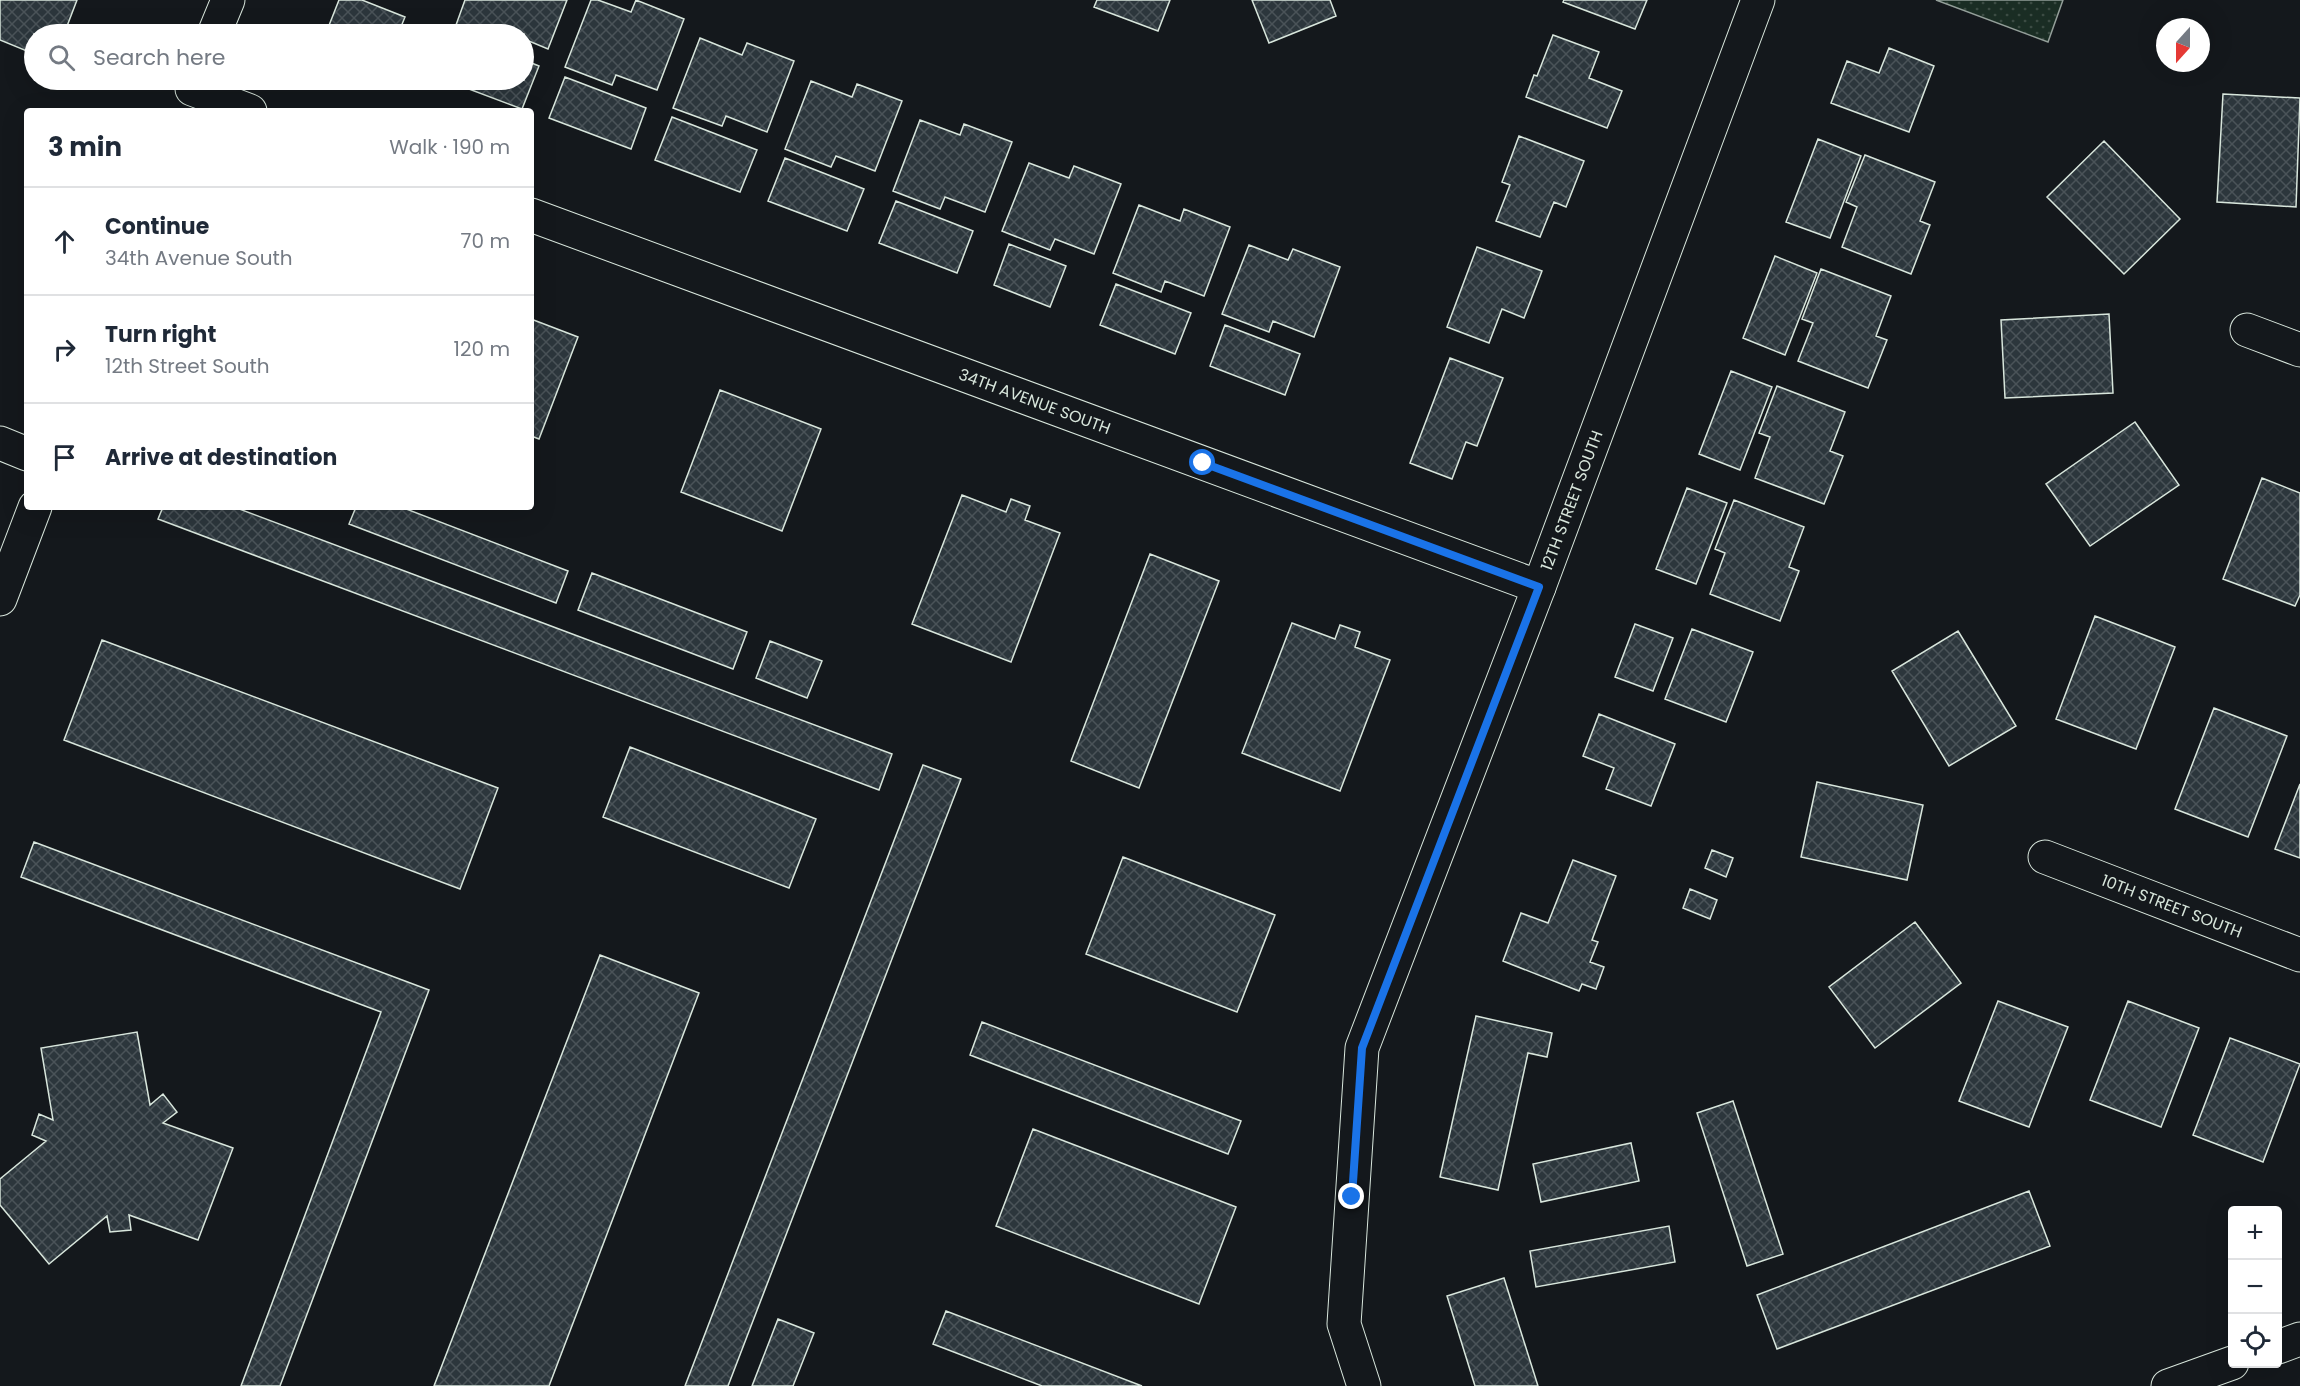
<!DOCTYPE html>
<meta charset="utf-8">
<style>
:root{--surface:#fff;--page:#f2f2f3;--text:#1f2937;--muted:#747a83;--line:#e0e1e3}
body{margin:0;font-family:Poppins,sans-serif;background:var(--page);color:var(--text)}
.controls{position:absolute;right:18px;bottom:18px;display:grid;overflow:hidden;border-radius:6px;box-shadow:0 6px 24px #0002}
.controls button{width:54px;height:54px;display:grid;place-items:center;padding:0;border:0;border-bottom:2px solid var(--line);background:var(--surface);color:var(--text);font:30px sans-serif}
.compass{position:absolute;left:2156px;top:18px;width:54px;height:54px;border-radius:50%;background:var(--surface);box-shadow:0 6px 24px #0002;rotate:201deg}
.stop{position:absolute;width:18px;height:18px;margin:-14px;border:4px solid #1a73e8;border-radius:50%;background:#fff}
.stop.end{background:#1a73e8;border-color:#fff;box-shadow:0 2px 6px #0008}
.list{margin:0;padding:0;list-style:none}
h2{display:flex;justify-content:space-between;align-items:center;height:78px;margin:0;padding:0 24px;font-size:26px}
h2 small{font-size:20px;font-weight:400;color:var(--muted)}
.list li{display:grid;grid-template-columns:39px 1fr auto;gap:18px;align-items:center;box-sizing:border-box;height:108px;padding:0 24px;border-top:2px solid var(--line)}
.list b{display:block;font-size:22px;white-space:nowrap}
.list p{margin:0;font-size:20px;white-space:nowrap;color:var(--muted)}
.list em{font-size:20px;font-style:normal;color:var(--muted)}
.icon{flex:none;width:33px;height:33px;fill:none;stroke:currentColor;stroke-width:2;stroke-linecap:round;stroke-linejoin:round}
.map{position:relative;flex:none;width:2300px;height:1386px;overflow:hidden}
.search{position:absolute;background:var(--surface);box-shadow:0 6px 24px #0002;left:24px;top:24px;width:510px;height:66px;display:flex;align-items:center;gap:15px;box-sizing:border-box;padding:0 21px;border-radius:33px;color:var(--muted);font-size:22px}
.panel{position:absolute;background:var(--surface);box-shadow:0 6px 24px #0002;left:24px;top:108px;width:510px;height:402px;border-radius:6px}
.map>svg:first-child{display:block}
.park{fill:url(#park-dots);stroke:#939e99;stroke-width:1.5}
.building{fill:url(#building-cross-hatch);stroke:#d8e6dc;stroke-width:1.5}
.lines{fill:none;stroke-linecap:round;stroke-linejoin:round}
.minor-casing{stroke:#d8e6dc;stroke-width:35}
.minor{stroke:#14181c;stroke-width:33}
.route{stroke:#1a73e8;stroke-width:8}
.labels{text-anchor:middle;stroke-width:4.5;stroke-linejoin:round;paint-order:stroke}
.street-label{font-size:16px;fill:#d8e6dc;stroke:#14181c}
</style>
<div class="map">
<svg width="2300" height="1386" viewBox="0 0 2300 1386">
<defs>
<pattern id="park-dots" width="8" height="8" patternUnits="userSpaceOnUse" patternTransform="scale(1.5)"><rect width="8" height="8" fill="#1a2d24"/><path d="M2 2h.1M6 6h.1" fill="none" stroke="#3b4b43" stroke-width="1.8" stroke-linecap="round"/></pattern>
<pattern id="building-cross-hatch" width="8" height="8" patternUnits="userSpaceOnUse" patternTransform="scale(1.5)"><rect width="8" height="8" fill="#2c363c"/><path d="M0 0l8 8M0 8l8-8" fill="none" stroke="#4a5358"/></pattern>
</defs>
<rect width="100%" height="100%" fill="#14181c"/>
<path class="park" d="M1936 0H2063L2048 42Z"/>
<path class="building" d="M0 0H77L64 34H34V54L0 40Z
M339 0H362L405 17 398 34 326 33Z
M465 0H567L548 49 524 39V34H481L456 25Z
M591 0H598L631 12 636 0 684 19 657 90 616 75 612 85 565 67Z
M1097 0H1170L1158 31 1094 7Z
M1252 0H1330L1336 16 1269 43Z
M1564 0H1647L1635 29 1563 2Z
M1553 35 1599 52 1589 78 1622 91 1607 128 1526 97 1534 75 1537 76Z
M700 38 742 55 747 43 794 61 767 132 726 116 722 126 673 108Z
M1889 48 1934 66 1909 132 1831 103 1847 61 1879 73Z
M524 60 539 66 522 109 445 80H524Z
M565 77 646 108 631 149 549 118Z
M811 81 852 97 857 84 902 101 875 171 836 156 831 167 785 149Z
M2223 94 2300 98 2296 207 2217 202Z
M672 117 757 150 740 192 655 160Z
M920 120 960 135 964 124 1012 142 985 212 945 197 940 209 893 191Z
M1519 136 1584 161 1566 207 1554 202 1540 237 1496 221 1510 185 1502 182Z
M1818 139 1861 156 1830 238 1786 222Z
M2104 141 2180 219 2124 274 2047 197Z
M1865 155 1935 182 1920 221 1930 225 1911 274 1842 247 1857 207 1846 202Z
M785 158 864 189 847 231 768 201Z
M1029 163 1069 178 1074 166 1121 184 1094 254 1055 239 1050 250 1002 231Z
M896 201 973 231 957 273 879 243Z
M1139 205 1180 221 1184 209 1230 227 1204 296 1165 281 1161 292 1113 273Z
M1009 244 1066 266 1050 307 994 285Z
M1249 245 1288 260 1293 249 1340 267 1314 337 1273 321 1269 332 1222 314Z
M1477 247 1542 271 1524 318 1502 309 1489 343 1447 327Z
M1775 256 1817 273 1785 355 1743 338Z
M1821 269 1891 296 1876 336 1887 340 1868 388 1798 361 1813 323 1802 319Z
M1116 284 1191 313 1175 354 1100 325Z
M2109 314 2113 393 2005 398 2001 320Z
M531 319 578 337 539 439 531 436Z
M1225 325 1300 354 1285 395 1210 366Z
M1450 358 1503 378 1477 446 1466 442 1452 479 1410 463Z
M1731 371 1772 387 1740 470 1699 454Z
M1777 386 1845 412 1830 451 1843 456 1824 504 1755 478 1770 437 1759 433Z
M720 390 821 429 782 531 681 492Z
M2135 422 2179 485 2090 546 2046 484Z
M2262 478 2300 493V595L2295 606 2223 579Z
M1687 488 1727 503 1696 584 1656 569Z
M962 495 1006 512 1011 499 1030 506 1025 520 1060 533 1011 662 912 624Z
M1734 500 1804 527 1789 567 1799 571 1780 621 1710 594 1725 553 1715 549Z
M163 507H234L892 754 879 790 158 519Z
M356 507H401L568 571 556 603 349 524Z
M1150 554 1219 581 1139 788 1071 761Z
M592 573 747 632 733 669 578 610Z
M2095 616 2175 647 2136 749 2056 719Z
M1292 623 1335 639 1340 625 1360 632 1355 647 1390 660 1340 791 1242 753Z
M1635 624 1673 638 1653 691 1615 677Z
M1692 629 1753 652 1726 722 1665 699Z
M1958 631 2016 726 1949 766 1892 671Z
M102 640 498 788 460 889 64 740Z
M770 641 822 661 807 698 756 678Z
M2214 708 2287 736 2248 837 2175 809Z
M1599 714 1675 744 1651 806 1606 789 1614 768 1583 756Z
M630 747 816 819 789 888 603 817Z
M923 765 961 779 728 1386H685Z
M1817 782 1923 805 1907 880 1801 857Z
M2300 784V858L2275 849Z
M34 842 429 990 280 1386H241L381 1012 21 877Z
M1712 850 1733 858 1726 877 1705 868Z
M1123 857 1275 915 1237 1012 1086 954Z
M1573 860 1616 876 1592 940 1598 942 1590 962 1604 967 1596 989 1582 984 1579 991 1503 961 1521 913 1548 923Z
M1690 889 1717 900 1710 919 1683 908Z
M1915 922 1961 983 1875 1048 1829 987Z
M600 955 699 993 549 1386H434Z
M1998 1001 2068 1027 2029 1127 1959 1101Z
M2128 1001 2199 1028 2161 1127 2090 1100Z
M1476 1016 1552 1033 1547 1057 1528 1053 1498 1190 1440 1177Z
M982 1022 1241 1121 1228 1154 970 1055Z
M137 1032 150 1105 163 1094 177 1112 163 1123 233 1148 198 1240 129 1215 131 1230 110 1232 107 1216 49 1264 0 1205V1179L46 1141 32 1135 39 1114 53 1120 41 1048Z
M2230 1038 2300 1064 2263 1162 2193 1135Z
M1733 1101 1783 1254 1747 1266 1697 1113Z
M1033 1129 1236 1207 1199 1304 996 1226Z
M1631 1143 1639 1181 1541 1202 1533 1164Z
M2029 1191 2050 1246 1777 1349 1757 1295Z
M1669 1226 1675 1262 1536 1287 1530 1251Z
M1504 1278 1538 1386H1475L1447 1296Z
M946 1311 1142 1386H1042L933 1344Z
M778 1319 814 1333 793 1386H752Z"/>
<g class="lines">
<defs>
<g id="minor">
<path d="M214 34 228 0"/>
<path d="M192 89 250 111"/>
<path id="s1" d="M531 215 1539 587"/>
<path d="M2247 330 2300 350"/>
<path d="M0 443 27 454"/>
<path d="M0 599 35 507"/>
<path id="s2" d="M2045 857 2300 955"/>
<path d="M2278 1347 2300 1339"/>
<path id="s3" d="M1364 1386 1344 1324 1362 1048 1539 587 1758 0"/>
<path d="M2168 1386 2232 1363"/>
</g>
</defs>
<use href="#minor" class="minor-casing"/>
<use href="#minor" class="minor"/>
</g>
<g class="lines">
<path class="route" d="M1203 463 1539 587 1362 1048 1352 1197"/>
</g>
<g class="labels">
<g class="street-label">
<text dy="6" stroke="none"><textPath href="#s1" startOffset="537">34TH AVENUE SOUTH</textPath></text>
<text dy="6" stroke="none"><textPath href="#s3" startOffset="928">12TH STREET SOUTH</textPath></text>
<text dy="6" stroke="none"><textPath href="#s2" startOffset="136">10TH STREET SOUTH</textPath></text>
</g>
</g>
</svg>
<div class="controls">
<button>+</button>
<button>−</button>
<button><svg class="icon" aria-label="locate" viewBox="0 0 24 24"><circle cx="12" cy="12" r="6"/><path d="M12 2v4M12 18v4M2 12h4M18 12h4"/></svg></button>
</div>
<svg class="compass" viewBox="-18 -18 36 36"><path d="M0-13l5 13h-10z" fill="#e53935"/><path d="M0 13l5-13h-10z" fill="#747a83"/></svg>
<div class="stop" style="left:1203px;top:463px"></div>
<div class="stop end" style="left:1352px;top:1197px"></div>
<div class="search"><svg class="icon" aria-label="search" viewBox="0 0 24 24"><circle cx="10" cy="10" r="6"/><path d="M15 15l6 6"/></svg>Search here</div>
<section class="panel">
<h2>3 min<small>Walk · 190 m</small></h2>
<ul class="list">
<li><svg class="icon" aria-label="ahead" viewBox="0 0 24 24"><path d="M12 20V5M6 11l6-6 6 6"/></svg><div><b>Continue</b><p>34th Avenue South</p></div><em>70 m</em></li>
<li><svg class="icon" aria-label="right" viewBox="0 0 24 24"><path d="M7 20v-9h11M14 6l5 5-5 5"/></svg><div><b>Turn right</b><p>12th Street South</p></div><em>120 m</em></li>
<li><svg class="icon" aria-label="arrive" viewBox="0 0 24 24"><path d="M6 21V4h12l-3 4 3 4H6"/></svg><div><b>Arrive at destination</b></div></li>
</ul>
</section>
</div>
